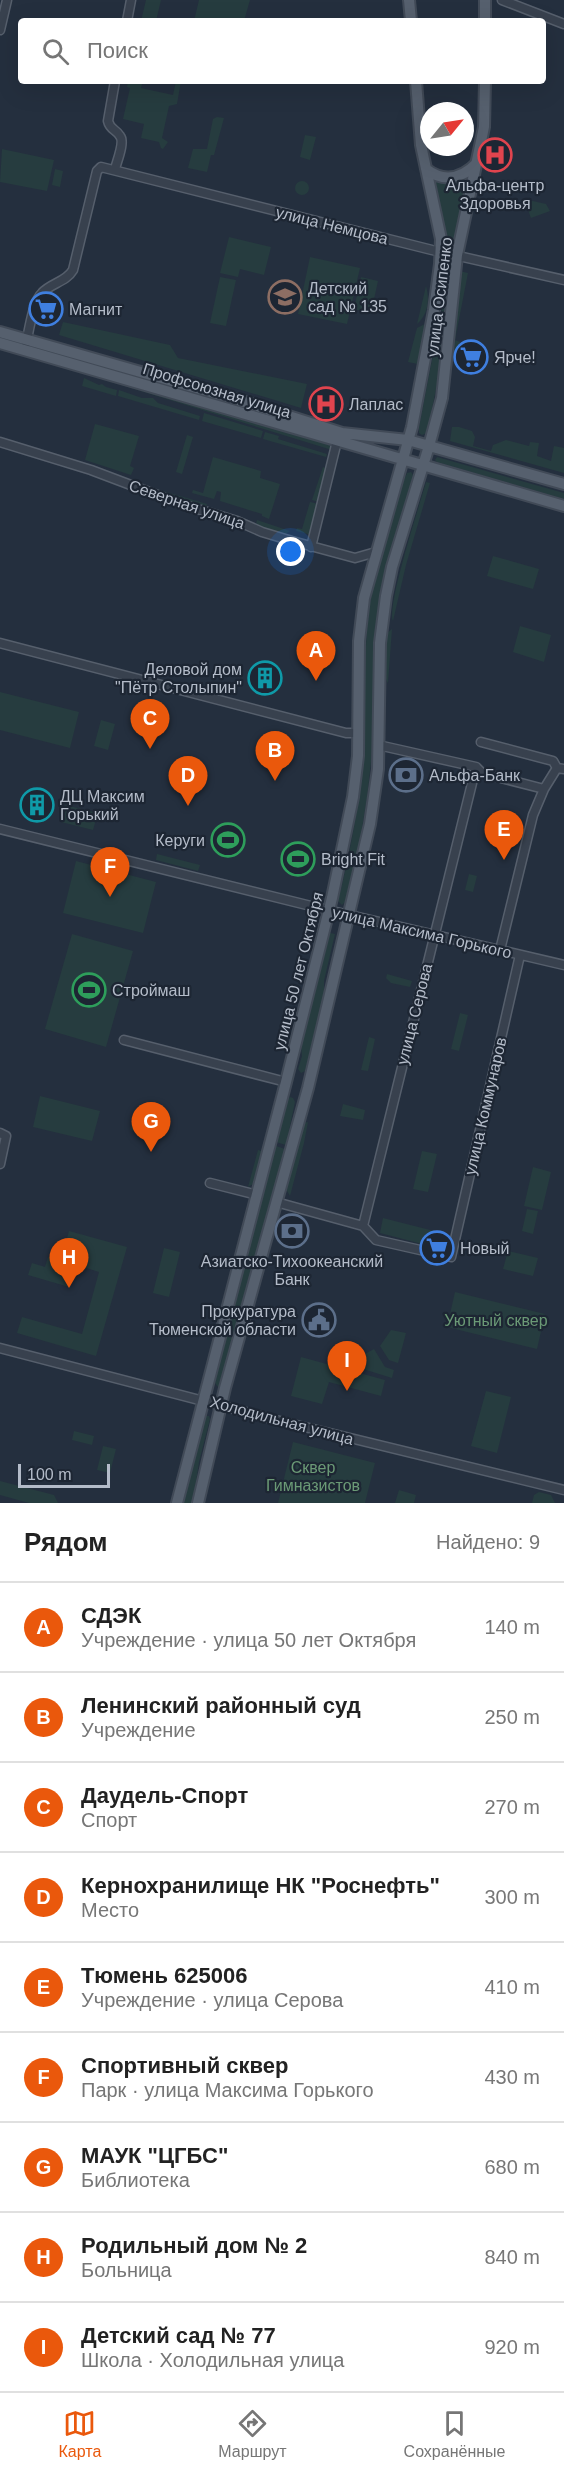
<!DOCTYPE html>
<html lang="ru">
<meta charset="utf-8">
<style>
:root{--surface:#fff;--page:#f6f6f6;--text:#222;--muted:#767676;--line:#e0e0e0;--accent:#ea580c}
body{margin:0;font-family:Helvetica,sans-serif;background:var(--page);color:var(--text)}
.compass{position:absolute;left:420px;top:102px;width:54px;height:54px;border-radius:50%;background:var(--surface);box-shadow:0 6px 24px #0002;rotate:60deg}
.scale{position:absolute;left:18px;bottom:15px;width:92px;box-sizing:border-box;padding-left:6px;border:3px solid #b4bcc9;border-top:0;font-size:16px;line-height:21px;white-space:nowrap;color:#b4bcc9;-webkit-text-stroke:4px #1d2633;paint-order:stroke}
.you{position:absolute;left:291px;top:552px;width:21px;height:21px;margin:-15px;border:4px solid #fff;border-radius:50%;background:#1a73e8;box-shadow:0 0 0 9px #1a73e833}
.badge{display:grid;place-items:center;width:39px;height:39px;border-radius:50%;background:var(--accent);color:#fff;font-size:20px;font-weight:700}
.pin{position:absolute;translate:-50% -50px;filter:drop-shadow(0 2px 3px #0008)}
.pin::after{content:'';position:absolute;top:32px;width:21px;height:18px;background:inherit;clip-path:polygon(0 0,100% 0,50% 100%)}
.list{margin:0;padding:0;list-style:none}
h2{display:flex;justify-content:space-between;align-items:center;height:78px;margin:0;padding:0 24px;font-size:26px}
h2 small{font-size:20px;font-weight:400;color:var(--muted)}
.list li{display:grid;grid-template-columns:39px 1fr auto;gap:18px;align-items:center;box-sizing:border-box;height:90px;padding:0 24px;border-top:2px solid var(--line)}
.list b{display:block;font-size:22px;white-space:nowrap}
.list p{margin:0;font-size:20px;white-space:nowrap;color:var(--muted)}
.list em{font-size:20px;font-style:normal;color:var(--muted)}
.icon{flex:none;width:33px;height:33px;fill:none;stroke:currentColor;stroke-width:2;stroke-linecap:round;stroke-linejoin:round}
.map{position:relative;flex:none;width:564px;height:1503px;overflow:hidden}
.search{position:absolute;background:var(--surface);box-shadow:0 6px 24px #0002;left:18px;right:18px;top:18px;height:66px;display:flex;align-items:center;gap:15px;box-sizing:border-box;padding:0 21px;border-radius:6px;color:var(--muted);font-size:22px}
.sheet{height:888px;background:var(--surface)}
nav{display:flex;justify-content:space-around;align-items:center;box-sizing:border-box;height:84px;border-top:2px solid var(--line);background:var(--surface);font-size:16px;color:var(--muted)}
nav a{display:grid;justify-items:center;gap:3px}
nav .on{color:var(--accent)}
.map>svg:first-child{display:block}
.green{fill:#263c3f}
.lines{fill:none;stroke-linecap:round;stroke-linejoin:round}
.minor-casing{stroke:#565f6c;stroke-width:11}
.major-casing{stroke:#414a57;stroke-width:14}
.minor{stroke:#38414e;stroke-width:8}
.major{stroke:#56606e;stroke-width:10}
.labels{text-anchor:middle;stroke-width:4.5;stroke-linejoin:round;paint-order:stroke}
.poi-label{font-size:16px;fill:#b4bcc9;stroke:#1d2633;text-anchor:start}
.street-label{font-size:16px;fill:#b4bcc9;stroke:#1d2633}
.park-label{font-size:16px;fill:#6b9a76;stroke:#1d2633}
</style>
<div class="map">
<svg width="564" height="1503" viewBox="0 0 564 1503">
<rect width="100%" height="100%" fill="#242f3e"/>
<path class="green" d="M146 0H161L156 21H141Z
M199 0H250L244 21H194Z
M128 81H143L141 88 173 95 176 81H181L177 104 169 106 162 138 168 142 163 149 161 148 159 142 141 138 144 124 123 119 130 88 127 87Z
M217 117 224 118 214 155H211L207 172 188 168 193 149H207L213 119Z
M305 135 316 137 310 160 300 157Z
M2 149 54 160 47 191 0 182Z
M55 169 63 171 60 187 52 185Z
M470 172 455 241 450 245 447 242 435 179Z
M295 188a7 7 0 1 1 14 0a7 7 0 1 1-14 0Z
M524 199 546 204 550 211 531 218Z
M229 237 271 247 264 275 240 269 238 277 220 273Z
M310 257 360 268 347 324 298 314Z
M449 263 451 265 441 365 427 433 422 435 419 433V427L443 303 446 265Z
M459 271 468 273 455 340 460 342 455 367 452 349Z
M220 277 236 280 226 326 210 323Z
M361 277 378 281 371 313 354 309Z
M426 286C430 300 428 315 417 324Z
M63 322 170 345 178 358 307 384 301 408 59 335Z
M425 324 426 337 421 361 418 364 408 362 417 328Z
M92 376 105 377 330 445 332 450Z
M84 378 99 385 102 384 106 387 117 390 116 396 82 386Z
M119 390 142 398H153L158 403 200 416 199 420 118 396Z
M204 413 263 431 261 438 202 421Z
M95 424 139 436 130 466 134 468 131 475 85 460Z
M452 427H459L472 431 475 437 473 446 491 451 493 445 506 440 529 446 530 442 539 443 537 456 551 461 554 446 564 448V473L450 441Z
M265 432 279 436 278 439 327 454 326 457 263 439Z
M187 435 193 437 182 474 176 472Z
M213 457 261 471 260 478 280 484 269 519 262 516V514L220 501 221 492 217 491 214 499 192 493 193 490 203 493Z
M437 457 564 493V499L437 462 435 460Z
M323 467 327 469 319 502 312 500Z
M411 472 413 475 412 483 381 592 373 744 367 798 358 852 345 902 342 905 338 901C351 849 361 797 364 744 366 697 363 650 370 603 375 561 392 520 404 480L407 473Z
M426 482 430 483 406 565 393 621C386 607 420 504 426 482Z
M143 485 207 504 206 507 172 498Z
M310 502 319 504 312 535 296 531 297 528 302 529Z
M257 520 290 531 284 535 256 525Z
M493 556 539 569 533 589 487 576Z
M520 626 551 635 544 662 513 652Z
M392 629 388 683C380 670 385 647 387 633Z
M0 692 79 712 70 748 0 730Z
M101 720 115 724 108 750 94 746Z
M65 805 98 813 93 830 61 822Z
M157 854 200 865 198 871 156 860Z
M76 861 156 882 143 933 63 913Z
M469 874 477 876 473 892 465 890Z
M330 933 335 934 324 981V999L305 1071 301 1073 298 1069 302 1056 301 1047Z
M72 934 133 951 106 1047 45 1029Z
M387 974 412 981 410 987 391 983 386 978Z
M460 1013 468 1015 459 1051 451 1049Z
M369 1037 375 1039 368 1071 361 1070Z
M40 1096 100 1111 92 1141 33 1127Z
M290 1097 293 1098 295 1102 286 1145 276 1142 287 1100Z
M343 1104 365 1110 363 1120 340 1116Z
M135 1109 149 1112 144 1134 130 1130Z
M308 1122 304 1143 290 1196 286 1189 303 1123Z
M276 1146 285 1149 223 1385 218 1387 215 1383 229 1319Z
M258 1150 262 1151 253 1184 248 1187Z
M422 1151 437 1154 428 1192 413 1189Z
M533 1167 551 1172 542 1210 524 1206Z
M527 1209 538 1211 533 1234 522 1231Z
M383 1218 434 1231 430 1246 380 1233Z
M69 1231 127 1247 96 1356 17 1333 22 1317 82 1334 99 1272 80 1266 62 1255Z
M164 1248 180 1252 169 1297 153 1293Z
M508 1251 538 1258 533 1276 503 1269Z
M48 1257 73 1273 69 1287 28 1275 32 1263 45 1267Z
M455 1292 545 1314 537 1349 447 1327Z
M391 1330 406 1333 398 1363 389 1360 380 1346Z
M374 1349 385 1367 394 1370 392 1378 347 1364Z
M301 1357 385 1380 381 1396 329 1382 322 1404 291 1396Z
M486 1391 511 1397 497 1453 471 1446Z
M204 1416H209L210 1419 199 1462 193 1503H182Z
M74 1431 94 1436 92 1445 72 1440Z
M293 1442 375 1463 365 1503H278Z
M103 1446 116 1449 110 1473 97 1470Z
M0 1481 54 1495 58 1503H29L0 1495Z
M399 1490 416 1495 414 1503H395Z
M539 1492 551 1495 555 1503H532L534 1495Z"/>
<g class="lines">
<defs>
<path id="minor" d="M502 0 564 24
M127 21 131 0
M0 30 7 0
M115 81 108 121C110 130 116 129 120 136 125 142 117 161 115 169
M26 344C29 331 33 301 42 293 51 283 66 282 73 270L97 171 101 167 432 250 564 280
M0 442 91 470 181 504 237 521 262 532 292 541 355 558 376 552
M311 547 337 441
M0 643 346 733H358
M481 742 553 761 557 768 564 769
M378 745 476 767 482 773 544 789
M0 829 315 907 564 965
M500 950 533 815 544 789 557 768
M124 1040 286 1082
M0 1133 6 1136 0 1164
M210 1183 257 1195
M276 1202 363 1226 376 1240 451 1257 520 955
M363 1226 476 767
M0 1348 280 1421 564 1490"/>
<path id="major" d="M409 0 411 21
M485 21V0
M426 169C444 183 462 179 478 162
M0 332 232 398 342 433 408 440 564 484
M0 343 564 506
M177 1503 286 1082 332 898 353 797 358 756 359 641 364 598 412 427 434 310 440 264 441 239 421 145 416 81
M198 1503 225 1388 308 1088 370 824 378 769 380 643 386 596 392 567 429 446 442 398 457 255 484 127 485 81"/>
</defs>
<use href="#minor" class="minor-casing"/>
<use href="#major" class="major-casing"/>
<use href="#minor" class="minor"/>
<use href="#major" class="major"/>
</g>
<defs>
<symbol id="hospital-ring" viewBox="-11 -11 22 22"><circle r="9.5" fill="#1d2633" stroke="#e0444e" stroke-width="1.5"/><path d="M-5-5h3v3.5h4V-5h3V5h-3V1.5h-4V5h-3Z" fill="#e0444e"/></symbol>
<symbol id="school-ring" viewBox="-11 -11 22 22"><circle r="9.5" fill="#1d2633" stroke="#8d6e63" stroke-width="1.5"/><path d="M0-5L7-2L0 1L-7-2ZM-4 1L0 2.5L4 1V4Q0 6-4 4Z" fill="#8d6e63"/></symbol>
<symbol id="supermarket-ring" viewBox="-11 -11 22 22"><circle r="9.5" fill="#1d2633" stroke="#3f7fe0" stroke-width="1.5"/><path d="M-6-5.5h2.5l.6 2H6L4.5 2H-2.5L-4.4-4H-6ZM-1.5 3.2a1.3 1.3 0 1 0 .1 0ZM3 3.2a1.3 1.3 0 1 0 .1 0Z" fill="#3f7fe0"/></symbol>
<symbol id="building-ring" viewBox="-11 -11 22 22"><circle r="9.5" fill="#1d2633" stroke="#0f9aa8" stroke-width="1.5"/><path d="M-4-6H4V6H1V3H-1V6H-4ZM-2.5-4.3h1.7v1.8h-1.7ZM.8-4.3h1.7v1.8H.8ZM-2.5-1h1.7V.8h-1.7ZM.8-1h1.7V.8H.8Z" fill="#0f9aa8"/></symbol>
<symbol id="bank-ring" viewBox="-11 -11 22 22"><circle r="9.5" fill="#1d2633" stroke="#5c6f8a" stroke-width="1.5"/><path d="M-6-4H6V4H-6ZM0-2.3a2.3 2.3 0 1 0 0 4.6a2.3 2.3 0 1 0 0-4.6Z" fill="#5c6f8a"/></symbol>
<symbol id="stadium-ring" viewBox="-11 -11 22 22"><circle r="9.5" fill="#1d2633" stroke="#2e9e5b" stroke-width="1.5"/><path d="M0-5a6.5 5 0 1 0 0 10a6.5 5 0 1 0 0-10ZM-3.5-1.8h7v3.6h-7Z" fill="#2e9e5b"/></symbol>
<symbol id="civic-ring" viewBox="-11 -11 22 22"><circle r="9.5" fill="#1d2633" stroke="#5c6f8a" stroke-width="1.5"/><path d="M-.6-6.5H3V-4.5H.6V-3L4-1V1h2V6H-6V1h2V-1L-.6-3ZM-1.2 2.5V6h2.4V2.5Z" fill="#5c6f8a"/></symbol>
</defs>
<g fill-rule="evenodd">
<use href="#hospital-ring" x="476" y="136" width="38" height="38"/>
<use href="#school-ring" x="266" y="278" width="38" height="38"/>
<use href="#supermarket-ring" x="27" y="290" width="38" height="38"/>
<use href="#supermarket-ring" x="452" y="338" width="38" height="38"/>
<use href="#hospital-ring" x="307" y="385" width="38" height="38"/>
<use href="#building-ring" x="246" y="659" width="38" height="38"/>
<use href="#bank-ring" x="387" y="756" width="38" height="38"/>
<use href="#building-ring" x="18" y="786" width="38" height="38"/>
<use href="#stadium-ring" x="209" y="821" width="38" height="38"/>
<use href="#stadium-ring" x="279" y="840" width="38" height="38"/>
<use href="#stadium-ring" x="70" y="971" width="38" height="38"/>
<use href="#bank-ring" x="273" y="1212" width="38" height="38"/>
<use href="#supermarket-ring" x="418" y="1229" width="38" height="38"/>
<use href="#civic-ring" x="300" y="1301" width="38" height="38"/>
</g>
<g class="labels">
<g class="poi-label">
<text x="495" y="191" text-anchor="middle">Альфа-центр<tspan x="495" dy="18">Здоровья</tspan></text>
<text x="308" y="294">Детский<tspan x="308" dy="18">сад № 135</tspan></text>
<text x="69" y="315">Магнит</text>
<text x="494" y="363">Ярче!</text>
<text x="349" y="410">Лаплас</text>
<text x="242" y="675" text-anchor="end">Деловой дом<tspan x="242" dy="18">"Пётр Столыпин"</tspan></text>
<text x="429" y="781">Альфа-Банк</text>
<text x="60" y="802">ДЦ Максим<tspan x="60" dy="18">Горький</tspan></text>
<text x="205" y="846" text-anchor="end">Керуги</text>
<text x="321" y="865">Bright Fit</text>
<text x="112" y="996">Строймаш</text>
<text x="460" y="1254">Новый</text>
<text x="292" y="1267" text-anchor="middle">Азиатско-Тихоокеанский<tspan x="292" dy="18">Банк</tspan></text>
<text x="296" y="1317" text-anchor="end">Прокуратура<tspan x="296" dy="18">Тюменской области</tspan></text>
</g>
<g class="street-label">
<text transform="translate(332 225) rotate(14)" y="6">улица Немцова</text>
<text transform="translate(439 297) rotate(-83)" y="6">улица Осипенко</text>
<text transform="translate(217 390) rotate(17)" y="6">Профсоюзная улица</text>
<text transform="translate(187 504) rotate(19)" y="6">Северная улица</text>
<text transform="translate(422 932) rotate(13)" y="6">улица Максима Горького</text>
<text transform="translate(298 971) rotate(-76)" y="6">улица 50 лет Октября</text>
<text transform="translate(414 1014) rotate(-76)" y="6">улица Серова</text>
<text transform="translate(485 1106) rotate(-77)" y="6">улица Коммунаров</text>
<text transform="translate(282 1420) rotate(15)" y="6">Холодильная улица</text>
</g>
<g class="park-label">
<text x="496" y="1326">Уютный сквер</text>
<text x="313" y="1473">Сквер<tspan x="313" dy="18">Гимназистов</tspan></text>
</g>
</g>
</svg>
<svg class="compass" viewBox="-18 -18 36 36"><path d="M0-13l5 13h-10z" fill="#e53935"/><path d="M0 13l5-13h-10z" fill="#767676"/></svg>
<div class="scale">100 m</div>
<div class="you"></div>
<div class="pin badge" style="left:316px;top:681px">A</div>
<div class="pin badge" style="left:275px;top:781px">B</div>
<div class="pin badge" style="left:150px;top:749px">C</div>
<div class="pin badge" style="left:188px;top:806px">D</div>
<div class="pin badge" style="left:504px;top:860px">E</div>
<div class="pin badge" style="left:110px;top:897px">F</div>
<div class="pin badge" style="left:151px;top:1152px">G</div>
<div class="pin badge" style="left:69px;top:1288px">H</div>
<div class="pin badge" style="left:347px;top:1391px">I</div>
<div class="search"><svg class="icon" aria-label="search" viewBox="0 0 24 24"><circle cx="10" cy="10" r="6"/><path d="M15 15l6 6"/></svg>Поиск</div>
</div>
<section class="sheet">
<h2>Рядом<small>Найдено: 9</small></h2>
<ul class="list">
<li><span class="badge">A</span><div><b>СДЭК</b><p>Учреждение · улица 50 лет Октября</p></div><em>140 m</em></li>
<li><span class="badge">B</span><div><b>Ленинский районный суд</b><p>Учреждение</p></div><em>250 m</em></li>
<li><span class="badge">C</span><div><b>Даудель-Спорт</b><p>Спорт</p></div><em>270 m</em></li>
<li><span class="badge">D</span><div><b>Кернохранилище НК &quot;Роснефть&quot;</b><p>Место</p></div><em>300 m</em></li>
<li><span class="badge">E</span><div><b>Тюмень 625006</b><p>Учреждение · улица Серова</p></div><em>410 m</em></li>
<li><span class="badge">F</span><div><b>Спортивный сквер</b><p>Парк · улица Максима Горького</p></div><em>430 m</em></li>
<li><span class="badge">G</span><div><b>МАУК &quot;ЦГБС&quot;</b><p>Библиотека</p></div><em>680 m</em></li>
<li><span class="badge">H</span><div><b>Родильный дом № 2</b><p>Больница</p></div><em>840 m</em></li>
<li><span class="badge">I</span><div><b>Детский сад № 77</b><p>Школа · Холодильная улица</p></div><em>920 m</em></li>
</ul>
</section>
<nav>
<a class="on"><svg class="icon" aria-label="map" viewBox="0 0 24 24"><path d="M3 6l6-2 6 2 6-2v14l-6 2-6-2-6 2zM9 4v14M15 6v14"/></svg>Карта</a>
<a><svg class="icon" aria-label="directions" viewBox="0 0 24 24"><path d="M12 3l9 9-9 9-9-9zM9 14v-3h6M13 9l2 2-2 2"/></svg>Маршрут</a>
<a><svg class="icon" aria-label="saved" viewBox="0 0 24 24"><path d="M7 4h10v16l-5-4-5 4z"/></svg>Сохранённые</a>
</nav>
